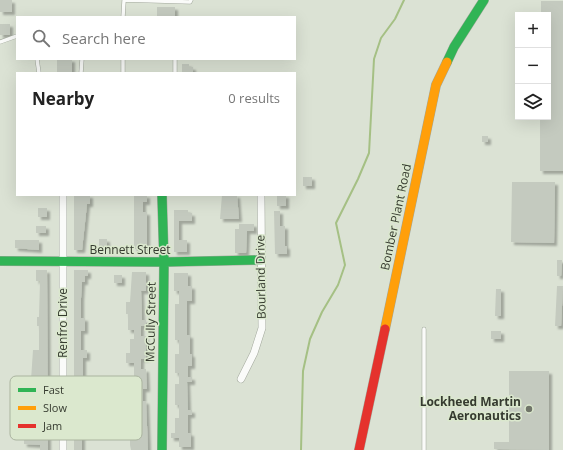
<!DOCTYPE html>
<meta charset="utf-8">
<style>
:root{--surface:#fff;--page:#f6f6f6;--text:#222;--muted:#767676;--line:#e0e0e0}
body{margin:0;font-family:"Open Sans",sans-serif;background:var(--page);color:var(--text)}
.controls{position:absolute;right:12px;top:12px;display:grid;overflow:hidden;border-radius:0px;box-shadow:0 4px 16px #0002}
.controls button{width:36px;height:36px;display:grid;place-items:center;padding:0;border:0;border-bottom:1px solid var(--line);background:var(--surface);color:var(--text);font:20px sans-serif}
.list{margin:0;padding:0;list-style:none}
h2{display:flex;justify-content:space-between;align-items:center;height:52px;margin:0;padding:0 16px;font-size:17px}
h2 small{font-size:13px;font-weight:400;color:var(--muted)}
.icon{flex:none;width:22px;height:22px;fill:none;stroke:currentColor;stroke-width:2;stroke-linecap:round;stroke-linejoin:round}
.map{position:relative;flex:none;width:563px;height:450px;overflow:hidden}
.search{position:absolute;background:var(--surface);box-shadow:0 4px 16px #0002;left:16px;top:16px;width:280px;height:44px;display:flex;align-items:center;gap:10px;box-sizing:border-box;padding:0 14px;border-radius:0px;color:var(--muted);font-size:15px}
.panel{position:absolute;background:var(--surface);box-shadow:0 4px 16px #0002;left:16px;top:72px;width:280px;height:124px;border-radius:0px}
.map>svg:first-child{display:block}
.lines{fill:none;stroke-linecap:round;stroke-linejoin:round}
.stream{stroke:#a5c084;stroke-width:2}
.building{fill:#c4cabf;filter:url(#shadow)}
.lane-casing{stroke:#a1a79b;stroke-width:4.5}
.street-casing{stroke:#a1a79b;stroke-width:8}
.fast-casing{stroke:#a1a79b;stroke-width:10}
.slow-casing{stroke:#a1a79b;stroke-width:10}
.jam-casing{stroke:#a1a79b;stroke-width:10}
.lane{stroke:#fafbf9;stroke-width:3.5}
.street{stroke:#fafbf9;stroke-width:7}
.fast{stroke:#30b455;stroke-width:9}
.slow{stroke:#ff9f0a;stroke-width:9}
.jam{stroke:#e5322d;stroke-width:9}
.poi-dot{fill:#707569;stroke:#dbe8ce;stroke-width:1.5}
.labels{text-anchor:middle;stroke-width:3;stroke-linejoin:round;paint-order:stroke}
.street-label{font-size:12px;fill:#363b30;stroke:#dbe8ce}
.poi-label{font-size:12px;font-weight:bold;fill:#363b30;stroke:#dbe8ce;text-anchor:end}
.key{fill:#dbe8ce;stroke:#aab49f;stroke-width:1}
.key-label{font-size:11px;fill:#363b30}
</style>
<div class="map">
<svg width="563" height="450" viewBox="0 0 563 450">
<defs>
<filter id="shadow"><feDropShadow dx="3" dy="3" stdDeviation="1" flood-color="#0004"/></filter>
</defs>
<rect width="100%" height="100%" fill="#dbe2d4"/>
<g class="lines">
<path class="stream" d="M301 450 303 371 310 339 322 312 338 285 345 265 336 223 358 179 369 153 374 59 381 38 395 19 404 0"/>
</g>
<path class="building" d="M0 0H12V12H0Z
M541 1H563V171H540V117H548V15H541Z
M157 7H175V17H157Z
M0 24H10V35H0Z
M57 59H72V73H57Z
M182 64H189V67H193V73H182Z
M482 136H488V142H482Z
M303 177H312V186H303Z
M512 182H555L554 243 511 242Z
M74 195H90V204H87L82 250H74Z
M134 195H147V202H143V212H147V249H134Z
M222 195H237L239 219H220Z
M277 195H286V206H277Z
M38 208H47V217H38Z
M174 210H188V213H192V221H179V240H187V252H174Z
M274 211H280V226H285V246H287V254H275Z
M239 224H254V231H247L246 253H235V229H239Z
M36 226H46V233H36Z
M99 239H107V246H99Z
M15 240H39V250L15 248Z
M557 260H562L561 276H557Z
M36 270H47L48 450H40V445L24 444V437H37V431H40V412H37V380H31L33 350H39V326H37V317H39L40 281H36Z
M74 270H88V276H85V282H82L81 298V318H85V331H81V350H87V358H83V432H86V436H82V450H74Z
M132 272H146V291H141L142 320H146V326H141V336H146V359H141V369H146L147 389H143V401H146L148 450H131L130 445V435H135L134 398H130V392H134V363H126V353H130V339H134V330H128V314H126V302H130Z
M174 273H188V286H192V301H187V335H190V354H192V366H188V377H192V382H187L188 410H192V415H188V433H191V447H179V438H171V433H175V418H179V405H175V384H179V373H175V354H179V340H175V304H179V291H174Z
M114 275H122V283H114Z
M557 286H563L561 326H555Z
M496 289H501V316H495Z
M491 331H501V339H491Z
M509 371H549V450L494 449V442H509Z"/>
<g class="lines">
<defs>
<path id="lane" d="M124 0 190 2 191 0
M123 17 124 1
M0 42 17 36
M37 59 39 73
M81 73 82 59
M123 73V59
M175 73V59
M424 329V450"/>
<path id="street" d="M241 379 254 353 262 328 261 195
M63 450V195"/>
<path id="fast" d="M447 62 454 47 484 0
M162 195 164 262 162 450
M0 261 164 262 261 260"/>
<path id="slow" d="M385 329 436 85 447 62"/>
<path id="jam" d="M359 450 385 329"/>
</defs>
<use href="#lane" class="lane-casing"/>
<use href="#street" class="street-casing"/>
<use href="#fast" class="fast-casing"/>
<use href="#slow" class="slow-casing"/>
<use href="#jam" class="jam-casing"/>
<use href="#lane" class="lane"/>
<use href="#street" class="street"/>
<use href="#fast" class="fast"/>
<use href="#slow" class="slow"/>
<use href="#jam" class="jam"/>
</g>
<circle class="poi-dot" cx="529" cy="409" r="4"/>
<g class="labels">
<g class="street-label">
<text transform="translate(396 217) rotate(-78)" y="4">Bomber Plant Road</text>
<text x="130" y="254">Bennett Street</text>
<text transform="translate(261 277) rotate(-91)" y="4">Bourland Drive</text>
<text transform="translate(151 322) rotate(-89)" y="4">McCully Street</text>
<text transform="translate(63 323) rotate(-90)" y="4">Renfro Drive</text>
</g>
<g class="poi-label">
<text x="521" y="406">Lockheed Martin<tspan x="521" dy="14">Aeronautics</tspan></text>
</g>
</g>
<rect x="10" y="376" width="132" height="64" rx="6" class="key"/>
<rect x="18" y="388" width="18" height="4" fill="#30b455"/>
<rect x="18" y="406" width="18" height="4" fill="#ff9f0a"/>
<rect x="18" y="424" width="18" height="4" fill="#e5322d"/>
<g class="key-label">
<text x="43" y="394">Fast</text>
<text x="43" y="412">Slow</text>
<text x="43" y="430">Jam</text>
</g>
</svg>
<div class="controls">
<button>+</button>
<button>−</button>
<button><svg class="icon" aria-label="layers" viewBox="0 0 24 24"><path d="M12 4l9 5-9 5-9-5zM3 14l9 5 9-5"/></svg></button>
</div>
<div class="search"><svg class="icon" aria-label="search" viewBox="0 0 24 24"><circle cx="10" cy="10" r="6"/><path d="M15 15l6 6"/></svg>Search here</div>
<section class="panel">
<h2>Nearby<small>0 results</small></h2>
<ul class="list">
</ul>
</section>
</div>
